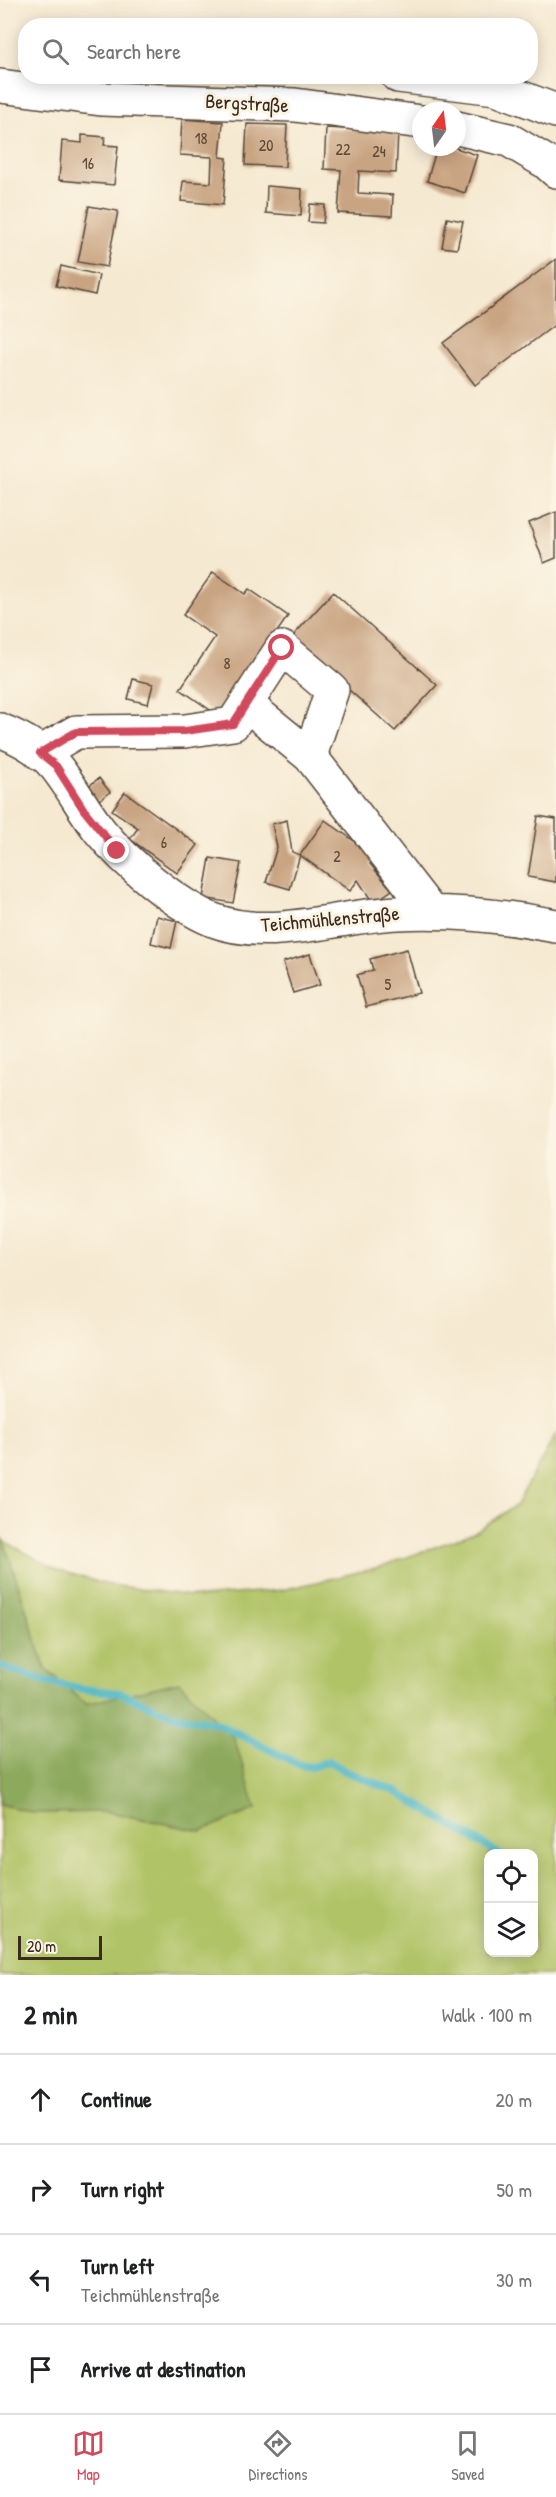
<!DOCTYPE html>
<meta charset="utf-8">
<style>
:root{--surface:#fff;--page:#f6f6f6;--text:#202124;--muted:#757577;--line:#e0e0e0;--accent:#d1495b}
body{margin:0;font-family:"Patrick Hand",sans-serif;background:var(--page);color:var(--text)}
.controls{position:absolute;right:18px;bottom:18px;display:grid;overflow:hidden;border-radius:12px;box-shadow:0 3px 15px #0003}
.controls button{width:54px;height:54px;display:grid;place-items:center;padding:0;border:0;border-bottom:2px solid var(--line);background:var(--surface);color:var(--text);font:30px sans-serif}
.compass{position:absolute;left:412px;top:102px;width:54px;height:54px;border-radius:50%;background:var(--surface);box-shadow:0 3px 15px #0003;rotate:14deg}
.scale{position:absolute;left:18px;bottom:15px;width:84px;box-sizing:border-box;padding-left:6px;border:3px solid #3b2a1e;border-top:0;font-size:16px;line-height:21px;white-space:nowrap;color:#3b2a1e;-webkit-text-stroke:4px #fcf5e5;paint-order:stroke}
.stop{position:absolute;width:18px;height:18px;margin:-14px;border:4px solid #d1495b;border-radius:50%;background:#fff}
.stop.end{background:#d1495b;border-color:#fff;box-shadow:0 2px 6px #0008}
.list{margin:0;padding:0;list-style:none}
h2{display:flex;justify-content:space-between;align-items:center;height:78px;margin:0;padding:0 24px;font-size:26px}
h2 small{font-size:20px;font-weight:400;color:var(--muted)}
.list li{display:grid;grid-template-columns:39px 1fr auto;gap:18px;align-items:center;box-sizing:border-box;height:90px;padding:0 24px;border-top:2px solid var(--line)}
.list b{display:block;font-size:22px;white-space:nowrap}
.list p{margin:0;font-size:20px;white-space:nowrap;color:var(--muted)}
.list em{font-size:20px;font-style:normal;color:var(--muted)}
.icon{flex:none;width:33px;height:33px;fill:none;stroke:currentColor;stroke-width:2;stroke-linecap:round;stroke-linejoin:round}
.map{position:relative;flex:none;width:556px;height:1975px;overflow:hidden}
.search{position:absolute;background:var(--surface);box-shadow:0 3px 15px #0003;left:18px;right:18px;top:18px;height:66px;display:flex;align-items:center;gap:15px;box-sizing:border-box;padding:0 21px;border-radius:24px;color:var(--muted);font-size:22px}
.sheet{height:438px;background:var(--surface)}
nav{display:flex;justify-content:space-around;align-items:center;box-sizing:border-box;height:84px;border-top:2px solid var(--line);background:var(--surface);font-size:16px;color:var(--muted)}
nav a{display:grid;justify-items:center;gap:3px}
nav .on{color:var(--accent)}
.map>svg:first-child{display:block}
.green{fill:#b0c366;stroke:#767642;stroke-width:1.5;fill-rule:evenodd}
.forest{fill:#8ca95b;stroke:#646a3c;stroke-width:1.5}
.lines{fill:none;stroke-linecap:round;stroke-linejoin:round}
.stream{stroke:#46b4c1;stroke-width:8}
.building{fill:#c9a482}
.minor-casing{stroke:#574739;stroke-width:36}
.minor{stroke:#fff;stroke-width:33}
.route{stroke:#d1495b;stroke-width:8}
.labels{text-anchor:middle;stroke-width:6;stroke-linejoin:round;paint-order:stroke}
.number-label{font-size:16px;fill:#5e4837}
.street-label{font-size:20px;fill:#3b2a1e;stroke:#fcf5e5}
</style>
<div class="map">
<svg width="556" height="1975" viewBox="0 0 556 1975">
<rect width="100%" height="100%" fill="#fcf5e5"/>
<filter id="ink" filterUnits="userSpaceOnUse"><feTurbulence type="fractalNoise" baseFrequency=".0167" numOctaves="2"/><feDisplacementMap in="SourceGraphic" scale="12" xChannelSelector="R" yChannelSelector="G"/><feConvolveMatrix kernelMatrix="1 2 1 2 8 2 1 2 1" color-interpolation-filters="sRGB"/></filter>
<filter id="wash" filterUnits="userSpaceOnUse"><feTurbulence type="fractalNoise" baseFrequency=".008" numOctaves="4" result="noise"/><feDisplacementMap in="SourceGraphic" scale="24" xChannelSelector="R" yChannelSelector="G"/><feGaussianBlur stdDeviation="1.35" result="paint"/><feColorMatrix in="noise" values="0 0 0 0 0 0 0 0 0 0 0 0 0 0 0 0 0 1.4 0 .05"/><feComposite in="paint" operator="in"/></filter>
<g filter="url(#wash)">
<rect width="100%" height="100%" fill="#f5e9d1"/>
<path class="green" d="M556 1434V1693L553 1701 556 1730V1975H0V1804L35 1813 108 1812 201 1831 179 1682 86 1704 45 1668 4 1541 58 1570 105 1584 199 1597 282 1590 380 1567 473 1533 516 1505ZM488 1854H534V1952H488Z"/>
<path class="forest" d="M0 1537 4 1541 45 1668 86 1704 179 1682 234 1738 256 1809 201 1831 108 1812 35 1813 0 1804Z"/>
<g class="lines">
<path class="stream" d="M0 1666 45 1681 83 1689 120 1693 172 1715 217 1723 300 1765 312 1767 329 1761 345 1771 395 1791 499 1854"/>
</g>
<g id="blocks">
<path class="building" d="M182 119 223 122 220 157 227 158 223 205 181 201 183 181 211 183 212 157 180 155Z
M247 124 287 125 285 167 245 165Z
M326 128 398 132 396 173 359 171 358 193 393 195 392 216 338 213 341 170 324 169Z
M82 135 105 137 104 145 118 146 114 185 59 180 62 141 82 143Z
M437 147H453L477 155 465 193 427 181Z
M267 186 302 189 301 216 266 213Z
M310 204 325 205 323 223 308 222Z
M89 206 118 211 107 267 78 262Z
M447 218 463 221 457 249 442 247Z
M556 259V324L475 385 443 343Z
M61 266 99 275 95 295 56 286Z
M556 512V558L544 563 529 523Z
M213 572 245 594 249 589 288 616 219 716 180 689 215 637 183 615Z
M333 592 437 685 395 731 291 638Z
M133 679 153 684 148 704 128 699Z
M99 778 110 792 95 803 85 789Z
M125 792 198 845 177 873 130 839 138 828 112 810Z
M538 816 556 819V882L528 877Z
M287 820 292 852 300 855 290 889 266 882 277 847 272 824Z
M325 820 375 856 370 864 392 890 373 903 358 880 350 891 300 855Z
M210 858 241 863 233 903 203 898Z
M157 916 177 921 171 948 151 943Z
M407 949 419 993 366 1007 357 975 373 970 370 959Z
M310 954 320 985 293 993 283 962Z"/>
</g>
</g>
<g filter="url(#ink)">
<use href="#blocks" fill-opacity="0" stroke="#574739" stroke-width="1.5"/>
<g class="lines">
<defs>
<path id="minor" d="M398 76 496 88 556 111
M0 86 101 99 295 105 421 122
M457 128 509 140 546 162 556 171
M246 704 310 756 431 912
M0 730C20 738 42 750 56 767 72 787 84 811 100 831 125 862 176 905 213 920 270 942 340 915 398 913 451 910 504 916 556 926
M40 753 76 732 185 731 233 724 282 648 332 690 310 756"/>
</defs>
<use href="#minor" class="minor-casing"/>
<use href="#minor" class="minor"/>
</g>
</g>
<g class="lines" filter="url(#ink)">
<path class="route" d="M117 851 84 810 56 766 40 753 76 732 185 731 233 724 282 648"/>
</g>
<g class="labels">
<g class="number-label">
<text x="201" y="144">18</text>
<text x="266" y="151">20</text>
<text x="343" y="155">22</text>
<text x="379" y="157">24</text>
<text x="88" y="169">16</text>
<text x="227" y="669">8</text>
<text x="164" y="848">6</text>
<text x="337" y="862">2</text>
<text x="388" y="990">5</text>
</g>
<g class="street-label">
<text transform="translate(247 103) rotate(3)" y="7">Bergstraße</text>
<text transform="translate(330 919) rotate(-5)" y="7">Teichmühlenstraße</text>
</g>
</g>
</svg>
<div class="controls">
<button><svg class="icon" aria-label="locate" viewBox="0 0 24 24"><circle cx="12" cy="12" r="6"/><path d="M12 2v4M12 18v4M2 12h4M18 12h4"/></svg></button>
<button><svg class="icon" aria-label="layers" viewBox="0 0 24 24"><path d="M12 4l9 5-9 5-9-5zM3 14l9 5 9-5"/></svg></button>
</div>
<svg class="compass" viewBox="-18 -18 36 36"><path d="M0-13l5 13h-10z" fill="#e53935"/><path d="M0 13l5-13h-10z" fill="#757577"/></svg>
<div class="scale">20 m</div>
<div class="stop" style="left:282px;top:648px"></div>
<div class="stop end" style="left:117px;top:851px"></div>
<div class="search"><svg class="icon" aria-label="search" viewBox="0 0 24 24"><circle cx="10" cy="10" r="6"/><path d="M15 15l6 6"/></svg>Search here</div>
</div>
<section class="sheet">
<h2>2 min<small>Walk · 100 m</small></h2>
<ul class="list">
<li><svg class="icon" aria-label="ahead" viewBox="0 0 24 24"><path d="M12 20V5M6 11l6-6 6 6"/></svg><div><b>Continue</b></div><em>20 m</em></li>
<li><svg class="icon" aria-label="right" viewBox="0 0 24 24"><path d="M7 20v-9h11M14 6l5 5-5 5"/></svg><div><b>Turn right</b></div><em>50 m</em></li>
<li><svg class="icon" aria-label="left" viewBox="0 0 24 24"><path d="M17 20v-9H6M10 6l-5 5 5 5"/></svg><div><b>Turn left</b><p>Teichmühlenstraße</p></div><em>30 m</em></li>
<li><svg class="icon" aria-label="arrive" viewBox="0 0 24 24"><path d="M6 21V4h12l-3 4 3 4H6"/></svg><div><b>Arrive at destination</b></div></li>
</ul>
</section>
<nav>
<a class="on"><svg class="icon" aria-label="map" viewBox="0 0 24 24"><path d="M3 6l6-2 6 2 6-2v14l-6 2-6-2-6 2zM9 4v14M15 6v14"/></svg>Map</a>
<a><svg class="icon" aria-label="directions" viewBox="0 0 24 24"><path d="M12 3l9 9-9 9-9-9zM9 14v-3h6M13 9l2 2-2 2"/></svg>Directions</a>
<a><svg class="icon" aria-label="saved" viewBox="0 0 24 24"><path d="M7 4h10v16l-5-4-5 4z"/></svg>Saved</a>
</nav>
